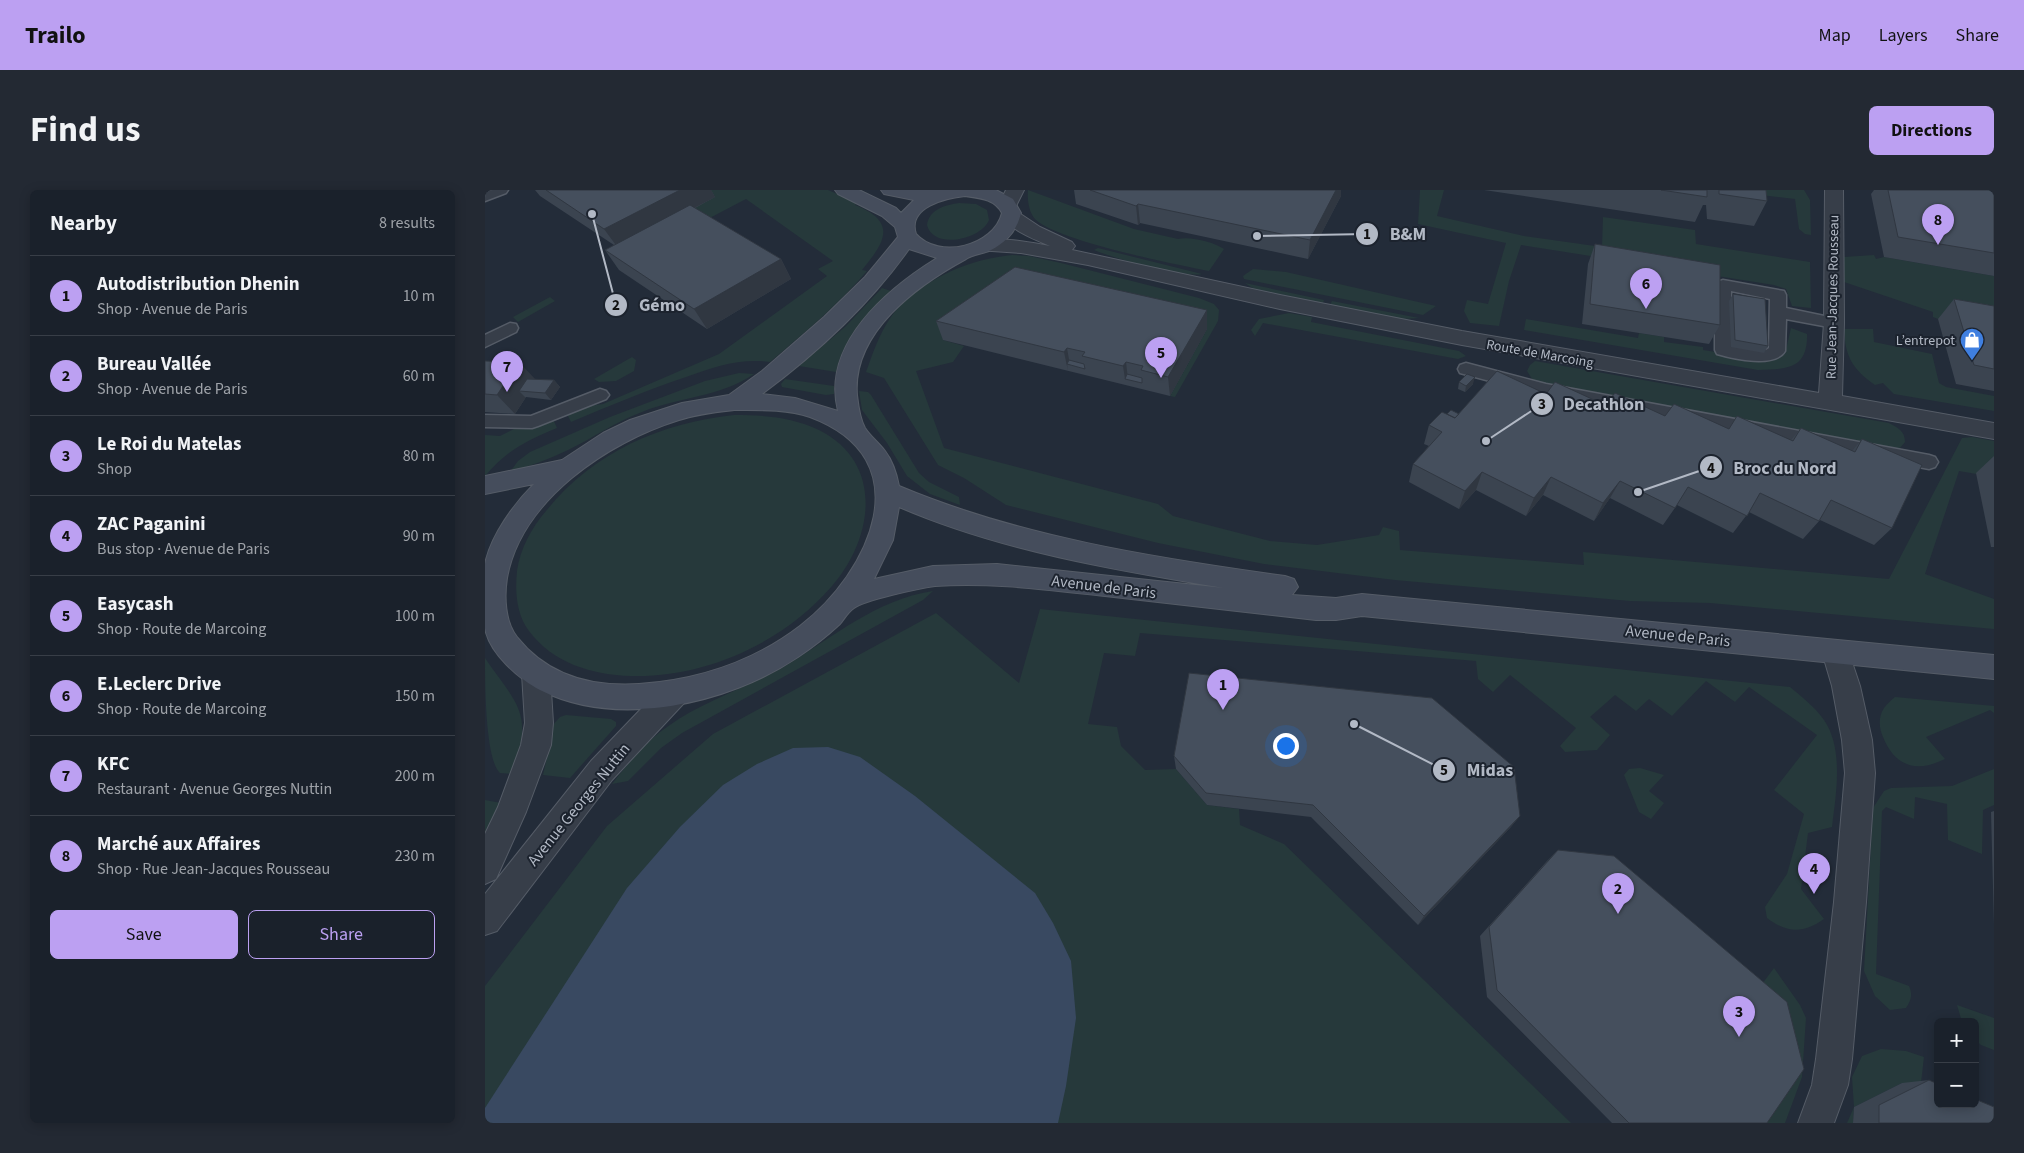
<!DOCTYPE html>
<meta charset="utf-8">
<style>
:root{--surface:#1a212b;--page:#232933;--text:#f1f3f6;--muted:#9fa3a9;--line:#383e47;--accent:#bca0f2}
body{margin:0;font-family:"Source Sans 3",sans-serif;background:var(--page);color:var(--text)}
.controls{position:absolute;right:15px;bottom:15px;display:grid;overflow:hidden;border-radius:8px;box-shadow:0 2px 12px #0003}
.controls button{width:45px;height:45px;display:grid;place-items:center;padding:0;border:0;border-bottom:1px solid var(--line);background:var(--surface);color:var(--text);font:25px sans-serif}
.you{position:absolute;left:800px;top:555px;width:18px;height:18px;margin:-12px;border:4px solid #fff;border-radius:50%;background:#1a73e8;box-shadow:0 0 0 8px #1a73e833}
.badge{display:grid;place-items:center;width:32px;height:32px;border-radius:50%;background:var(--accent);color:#111;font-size:16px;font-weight:700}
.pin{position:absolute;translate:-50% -41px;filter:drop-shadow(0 1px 2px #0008)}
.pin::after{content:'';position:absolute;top:26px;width:18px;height:15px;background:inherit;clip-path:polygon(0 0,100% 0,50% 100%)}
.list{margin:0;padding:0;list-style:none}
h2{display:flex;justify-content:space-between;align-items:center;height:65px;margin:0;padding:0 20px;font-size:21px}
h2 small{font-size:16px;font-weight:400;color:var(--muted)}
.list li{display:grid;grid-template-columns:32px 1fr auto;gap:15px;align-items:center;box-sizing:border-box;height:80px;padding:0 20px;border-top:1px solid var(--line)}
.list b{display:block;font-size:19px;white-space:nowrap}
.list p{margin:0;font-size:16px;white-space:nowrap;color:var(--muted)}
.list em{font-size:16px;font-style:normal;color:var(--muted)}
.actions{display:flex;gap:10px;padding:15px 20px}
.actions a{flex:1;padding:11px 0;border:1px solid var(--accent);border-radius:8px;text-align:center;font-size:18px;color:var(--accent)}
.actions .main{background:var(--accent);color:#111}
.map{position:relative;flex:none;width:1509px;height:933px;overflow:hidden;border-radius:8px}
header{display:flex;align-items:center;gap:30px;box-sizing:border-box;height:70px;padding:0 25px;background:var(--accent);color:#111}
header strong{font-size:24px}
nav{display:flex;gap:28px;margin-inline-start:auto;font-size:18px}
.intro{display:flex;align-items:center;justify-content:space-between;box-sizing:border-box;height:120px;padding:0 30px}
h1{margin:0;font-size:35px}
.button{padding:12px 22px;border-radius:8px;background:var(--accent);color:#111;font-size:18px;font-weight:700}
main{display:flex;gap:30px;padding:0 30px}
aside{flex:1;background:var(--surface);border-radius:8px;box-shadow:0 2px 12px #0003}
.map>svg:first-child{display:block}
.green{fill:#26393b}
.water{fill:#394961}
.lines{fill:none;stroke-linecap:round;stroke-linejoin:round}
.lane-casing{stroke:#555c67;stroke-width:3}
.street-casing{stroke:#555c67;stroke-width:2}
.secondary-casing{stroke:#555c67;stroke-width:2}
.lane{fill:#373e49;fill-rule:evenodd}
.street{fill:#373e49;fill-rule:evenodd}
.secondary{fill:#454d5c;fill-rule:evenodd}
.wall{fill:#3b4450}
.shaded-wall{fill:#303741}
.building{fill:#454f5d;stroke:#303741}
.labels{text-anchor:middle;stroke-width:4;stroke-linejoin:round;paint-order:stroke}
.far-street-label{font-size:14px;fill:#b2b9c5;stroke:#1c232e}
.far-poi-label{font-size:14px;fill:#b2b9c5;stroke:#1c232e;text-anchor:end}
.street-label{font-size:16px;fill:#b2b9c5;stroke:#1c232e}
.leader{fill:none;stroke:#b2b9c5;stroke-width:2}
.callout-dot{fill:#b2b9c5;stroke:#1c232e;stroke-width:2}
.mark-label{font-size:15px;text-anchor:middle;font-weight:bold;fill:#111}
.callout-label{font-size:18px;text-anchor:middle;font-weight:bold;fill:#b2b9c5;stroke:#1c232e;stroke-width:4;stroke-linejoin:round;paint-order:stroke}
</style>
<header>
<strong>Trailo</strong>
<nav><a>Map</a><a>Layers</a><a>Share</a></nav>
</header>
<div class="intro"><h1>Find us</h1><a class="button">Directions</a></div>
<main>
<aside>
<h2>Nearby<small>8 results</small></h2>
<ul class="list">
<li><span class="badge">1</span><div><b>Autodistribution Dhenin</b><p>Shop · Avenue de Paris</p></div><em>10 m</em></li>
<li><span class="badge">2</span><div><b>Bureau Vallée</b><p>Shop · Avenue de Paris</p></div><em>60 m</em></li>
<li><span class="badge">3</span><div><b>Le Roi du Matelas</b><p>Shop</p></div><em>80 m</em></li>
<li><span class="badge">4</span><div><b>ZAC Paganini</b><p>Bus stop · Avenue de Paris</p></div><em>90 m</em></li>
<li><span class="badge">5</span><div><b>Easycash</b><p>Shop · Route de Marcoing</p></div><em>100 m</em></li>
<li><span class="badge">6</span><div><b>E.Leclerc Drive</b><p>Shop · Route de Marcoing</p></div><em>150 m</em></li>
<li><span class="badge">7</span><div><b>KFC</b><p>Restaurant · Avenue Georges Nuttin</p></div><em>200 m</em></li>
<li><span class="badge">8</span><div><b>Marché aux Affaires</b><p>Shop · Rue Jean-Jacques Rousseau</p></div><em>230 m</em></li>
</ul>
<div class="actions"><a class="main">Save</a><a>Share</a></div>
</aside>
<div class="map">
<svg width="1509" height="933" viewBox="0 0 1509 933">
<rect width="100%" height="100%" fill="#232c39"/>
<path class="green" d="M218 0H343L373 13 370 15C413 32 400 52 377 80L382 81C353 115 319 143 285 172 255 168 229 177 201 187 162 200 124 216 86 232L82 224 103 216 118 214 234 164 342 86 333 79 348 71 261 9 131 77 135 61Z
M543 0 649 39 693 49C705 46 729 52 739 59L724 81C689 74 572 51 550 29 544 22 542 10 543 0Z
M935 0H959L952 26 1039 46 1117 57 1118 27 1210 40 1211 54 1325 72 1326 118 1307 116 1301 99 1289 95 1036 55 1024 91 1014 136 985 133 979 121 982 110 1003 114 1021 53 933 34Z
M1266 0H1319L1325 10 1326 45 1320 44 1314 39 1310 9 1266 4Z
M474 13 491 14 502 20 504 30C496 50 448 60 442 35 444 19 461 15 474 13Z
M613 58 717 84C700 88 627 68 609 60Z
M527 65 544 66 576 73 714 108 729 114 734 120 733 131 690 207 685 206 722 139 458 150 479 156 468 172 431 181 459 258 673 314 688 326 785 351 832 355 894 345 898 337 914 341 915 360 1099 375 1098 362 1404 389 1477 248 1487 247 1509 251V287L1474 281 1440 384 1509 409V439L1225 413 1145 411 910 390 779 374 673 353 521 315 479 288 453 275 399 188 381 182C389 160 397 135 414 117 443 87 486 69 527 65Z
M1389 65 1391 69 1399 67 1509 86V138L1453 129 1448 127V122L1359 92V67Z
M768 79 801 82 951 116 938 125 759 89 758 86Z
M760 93 839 110 838 113 769 99Z
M397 98 406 101C381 124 359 148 351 182L314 176 361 136Z
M65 107 70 111 33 132 28 127Z
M847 111 934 128 918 129 845 115Z
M804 123 827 127 826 132 974 161 981 166 973 169 778 133 770 146 766 140 774 129Z
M1041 129 1153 148 1154 143 1179 147V152L1218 157V160L1282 170 1291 169 1300 164 1306 138 1322 144C1323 180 1301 179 1273 180L1039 140Z
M1359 139H1388L1389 152 1447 164 1454 193 1461 197 1509 206V221L1409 204 1398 193 1390 195C1367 179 1360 166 1359 139Z
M147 167 151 170 149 181 131 191 114 192 109 189Z
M1050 171 1404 233C1413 238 1420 241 1420 252L1415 258 1394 257 1057 194 1047 189 1042 181 1045 175Z
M254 183 269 184C236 207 193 207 157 222 130 232 108 248 83 260 64 269 45 276 25 282L33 271 45 262 125 227 220 191Z
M300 189 349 196V204L341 205 297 197 296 194Z
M374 201 383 202 386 205 434 283 444 292 474 307 475 315 445 304 422 286 402 253 377 220Z
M249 225C279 225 307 227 334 240 400 273 388 349 347 396 298 453 220 488 146 486 107 485 68 473 44 441 31 424 30 401 32 381 35 359 47 337 61 321 108 262 176 233 249 225Z
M68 229 72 238C41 251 22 260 0 286V245L15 246 31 238H44Z
M448 401 438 410 197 543 176 558 143 591 127 594C143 573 160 552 182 537 218 511 262 498 300 476 349 447 390 410 448 401Z
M555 419 1305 497C1317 507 1330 517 1339 530 1359 559 1351 604 1347 637L1323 643 1316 699 1339 729C1318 744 1302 743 1282 728L1280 717 1302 684 1319 624 1289 600 1332 545 1264 497 1250 512 1221 491 1187 526 1164 509 1151 521 1130 505 1105 527 1125 545 1112 560 1080 562 1075 556 1091 538 1025 485 1008 502 993 489 991 471 655 443 650 466 619 463 603 534 632 537 636 556 660 580 691 579 722 615 754 619 755 635 799 654 1086 933H0V796L122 636 228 544 451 423 534 493Z
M0 468C34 517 48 522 28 584L15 583C0 570 0 490 0 468Z
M1410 507 1509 516V523L1505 520 1441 547 1460 569C1432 583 1410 577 1398 547 1394 538 1393 527 1399 518 1402 514 1406 510 1410 507Z
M81 525 126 529 131 532V536L85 588 58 585 66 550 67 536 75 527Z
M1155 578 1179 585 1164 601 1179 613 1166 629 1154 622 1139 585 1144 579Z
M1509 579V615L1498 620 1497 664 1463 650 1462 614 1430 607 1429 629 1401 617 1397 621 1391 784 1424 796C1428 805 1426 810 1421 818L1405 820 1390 806 1379 781 1388 618 1399 601 1406 598 1467 596Z
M0 610 16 613 0 644Z
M1289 778 1315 815 1321 828 1317 887 1300 933H1262L1268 806Z
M1472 815 1509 828V860L1496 855 1490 849V832H1477Z
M1396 859 1421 861 1439 867 1435 901 1417 893 1369 917 1368 933H1362L1369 917 1367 887 1377 866Z"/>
<path class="water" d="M343 557 375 567 430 606 550 703 568 733 586 771 591 828 581 896 573 933H0V918L142 698 195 637 238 595 272 574 308 558Z"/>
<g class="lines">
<defs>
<path id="lane" d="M4 0H23L21 3 0 11V2Z
M1238 90 1299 101 1301 105V118L1349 128 1355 129 1357 133 1355 137 1349 138 1301 129 1300 161C1290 178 1249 169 1232 164L1230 160V95L1232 92ZM1246 101 1285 109 1284 158 1281 160 1246 156Z
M25 133 31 134 33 138 31 142 0 157V145Z
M981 173 1061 194 1444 265 1450 267 1453 272 1450 277 1444 279 1061 206 975 183 973 179 975 175Z
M115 199 121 201 124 205 121 209 53 236 47 238 0 237V225L46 226Z"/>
<path id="street" d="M521 0H539L530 18 523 20 516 18 514 14Z
M1340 0H1358L1359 133 1357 206 1509 233V249L977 155 795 119 603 75 536 63 492 60 489 56 492 52C515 46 542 52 565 56 549 49 527 41 518 27L520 23 527 21 534 23 555 37 587 52 590 56 587 60 795 105 977 141 1334 203 1339 133Z
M1351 450 1361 454 1375 496 1387 550 1390 583 1381 712 1367 869 1363 895 1349 933H1313L1327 895 1331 869 1349 712 1360 583 1357 550 1347 496 1337 462 1341 454Z
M51 472 61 475 65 484 68 533 66 555 41 622 11 689 0 694V644L13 617 36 555 40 533 37 484 41 475Z
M190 491 200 494 204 503 200 512 127 590 12 741 0 745V704L106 571 180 494Z"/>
<path id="secondary" d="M350 0H374L411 18 416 23 429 10 399 4 396 0H511L528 9 536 23C532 40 522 52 506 60 498 64 488 64 481 69 433 95 367 142 372 205 373 214 375 229 380 238 385 246 394 253 400 261 407 270 412 285 414 296 535 347 670 368 800 386L809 389 813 397 807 405 851 408 877 404 1509 465V489L877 426 851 430H831C761 422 690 414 620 406 563 400 507 392 450 396 435 398 379 410 369 418 363 422 359 429 355 434 342 446 328 457 313 467 243 514 133 539 55 500 34 489 4 463 0 438 0 426 0 413 0 401 0 393 0 383 0 374 6 345 29 314 49 294L0 304V286L77 270 118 243 145 230 197 213 244 205 277 181 339 127 380 87 413 47 410 37 397 26 353 4ZM480 6C495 8 510 9 517 23 509 56 454 70 431 44 422 17 461 8 480 6ZM424 59 452 68C402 99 336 154 353 221L310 208 277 204C331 164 385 114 424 59ZM249 220C274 220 301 219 325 227 438 269 385 382 315 436 268 472 212 490 154 494 106 497 63 486 32 447 20 432 19 407 22 388 36 310 123 252 194 230 212 224 231 222 249 220ZM414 317C516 361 630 380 739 398L512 374 448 376 389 389 408 350Z"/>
</defs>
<use href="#lane" class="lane-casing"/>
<use href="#street" class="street-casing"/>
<use href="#secondary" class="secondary-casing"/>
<use href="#lane" class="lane"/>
<use href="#street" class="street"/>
<use href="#secondary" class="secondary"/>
</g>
<path class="wall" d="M50 0H226L230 7 210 18 296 69 306 89 222 139 134 80 120 60 129 55 55 6Z
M589 0H856V6L823 69 655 33 653 35 591 14Z
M999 0H1281L1282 11 1269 36 1222 29 1221 15H1218L1210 32Z
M1389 0H1509V86L1399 67 1386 4Z
M1110 54 1235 135 1224 154 1097 134 1103 74Z
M1248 104 1283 156 1279 163 1246 157 1244 111Z
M1469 109 1509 116V201L1471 194 1453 129Z
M722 120V139L685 206 458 150 451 131Z
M0 171 50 190H69L75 197 66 210 41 207 30 224 0 222Z
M974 192 988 194 980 202 973 199Z
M1061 204 1306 250 1316 238 1367 261 1377 249 1407 338 1389 355 1335 330 1318 349 1264 322 1248 343 1192 315 1178 335 1125 308 1109 331 1058 305 1041 326 991 300 974 319 924 292 928 274 944 256 939 254 944 235 962 224H974Z
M1509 266V357H1506L1491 283Z
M689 566 1035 626 1025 638 933 735 826 627 722 615 691 579Z
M1509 621V735L1506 622Z
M1073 660 1282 933H1127L1002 807 995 746 1062 671Z
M1444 890 1509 933H1368L1369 917 1417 893Z"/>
<path class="shaded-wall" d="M195 0H226L230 7 133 58 119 39Z
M851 0H856V6L823 69 825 50Z
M653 14 655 33 653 35 651 16Z
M296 69 306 89 222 139 209 119Z
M722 120V139L685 206 683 187Z
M582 158 585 175 582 174 583 181 579 162Z
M34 172 52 191 34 201 40 207H41L30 224 12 205Z
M641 172 643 189H640L638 176Z
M990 187 988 194 980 202 981 196Z
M69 190 75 197 66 210 60 203Z
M997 282 991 300 974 319 980 301Z
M1066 287 1058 305 1041 326 1049 308Z
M1135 291 1125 308 1109 331 1118 313Z
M1035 626 1025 638 933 735 939 726Z"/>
<path class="building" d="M61 0H195L119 39Z
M605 0H851L825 50 653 14 651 16Z
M1176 0H1222V7Z
M1234 0H1281L1282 11 1234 4Z
M1403 0H1509V63L1413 47Z
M205 15 296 69 209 119 120 60Z
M1110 54 1235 75V135L1105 114Z
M530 77 722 120 683 187 656 180 658 176 641 172 638 176 597 166 600 162 582 158 579 162 451 131Z
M1248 104 1280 109 1283 156 1250 150Z
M1469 109 1509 116V179L1489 175Z
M584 170 599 174 600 179 582 174Z
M0 171 34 172 12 205 0 204Z
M1012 181 1061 204 1070 192 1120 215 1130 203 1180 226 1189 214 1244 239 1252 226 1308 251 1316 238 1370 262 1377 249 1437 275 1407 338 1346 310 1334 331 1275 303 1262 326 1203 297 1190 318 1135 291 1118 313 1066 287 1049 308 997 282 980 301 928 274 957 242 944 235 957 222 970 228Z
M642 184 657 188V193L640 189Z
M982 184 990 187 981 196 974 192Z
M42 189 69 190 60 203 34 201Z
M966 220 974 224 970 228 962 224Z
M704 483 947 508 1029 577 1035 626 939 726 828 615 721 603 689 566Z
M1073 660 1129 666 1302 812 1319 879 1282 933H1144L1012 800 1004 737Z
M1444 890 1453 894V914H1490V909L1509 917V933H1394V915Z"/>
<defs>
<symbol id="shop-pin" viewBox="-11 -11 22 30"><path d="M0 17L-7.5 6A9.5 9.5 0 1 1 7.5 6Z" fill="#3f7fe0" stroke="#1c232e"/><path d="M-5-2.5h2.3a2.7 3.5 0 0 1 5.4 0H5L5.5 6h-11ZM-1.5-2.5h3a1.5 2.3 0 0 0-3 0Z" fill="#fff"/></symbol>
</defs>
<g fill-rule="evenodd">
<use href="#shop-pin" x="1473" y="136" width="28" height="38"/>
</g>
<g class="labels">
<g class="far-street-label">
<text transform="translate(1347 107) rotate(-89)" y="5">Rue Jean-Jacques Rousseau</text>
<text transform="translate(1055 163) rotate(10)" y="5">Route de Marcoing</text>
</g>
<g class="far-poi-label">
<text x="1470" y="155">L’entrepot</text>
</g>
<g class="street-label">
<text transform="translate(619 396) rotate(7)" y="6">Avenue de Paris</text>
<text transform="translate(1193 445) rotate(6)" y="6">Avenue de Paris</text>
<text transform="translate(93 614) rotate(-51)" y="6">Avenue Georges Nuttin</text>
</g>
</g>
<path class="leader" d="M772 46L882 44M107 24L131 115M1001 251L1057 214M1153 302L1226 277M869 534L959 580"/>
<g class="callout-dot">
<circle cx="772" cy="46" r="5"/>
<circle cx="107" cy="24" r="5"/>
<circle cx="1001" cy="251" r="5"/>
<circle cx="1153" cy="302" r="5"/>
<circle cx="869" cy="534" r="5"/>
<circle cx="882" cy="44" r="12"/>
<circle cx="131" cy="115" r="12"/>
<circle cx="1057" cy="214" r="12"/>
<circle cx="1226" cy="277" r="12"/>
<circle cx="959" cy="580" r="12"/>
</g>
<g class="mark-label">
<text x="882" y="49">1</text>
<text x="131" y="120">2</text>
<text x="1057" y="219">3</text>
<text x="1226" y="283">4</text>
<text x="959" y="585">5</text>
</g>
<g class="callout-label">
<text x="923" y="50">B&amp;M</text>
<text x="177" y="121">Gémo</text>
<text x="1119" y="220">Decathlon</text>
<text x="1300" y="284">Broc du Nord</text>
<text x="1005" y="586">Midas</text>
</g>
</svg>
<div class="controls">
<button>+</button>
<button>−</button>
</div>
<div class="you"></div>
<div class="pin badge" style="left:738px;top:520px">1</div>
<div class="pin badge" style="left:1133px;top:724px">2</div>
<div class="pin badge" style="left:1254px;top:847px">3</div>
<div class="pin badge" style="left:1329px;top:704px">4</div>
<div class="pin badge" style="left:676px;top:188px">5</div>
<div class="pin badge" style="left:1161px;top:119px">6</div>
<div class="pin badge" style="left:22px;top:202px">7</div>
<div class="pin badge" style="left:1453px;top:55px">8</div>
</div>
</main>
